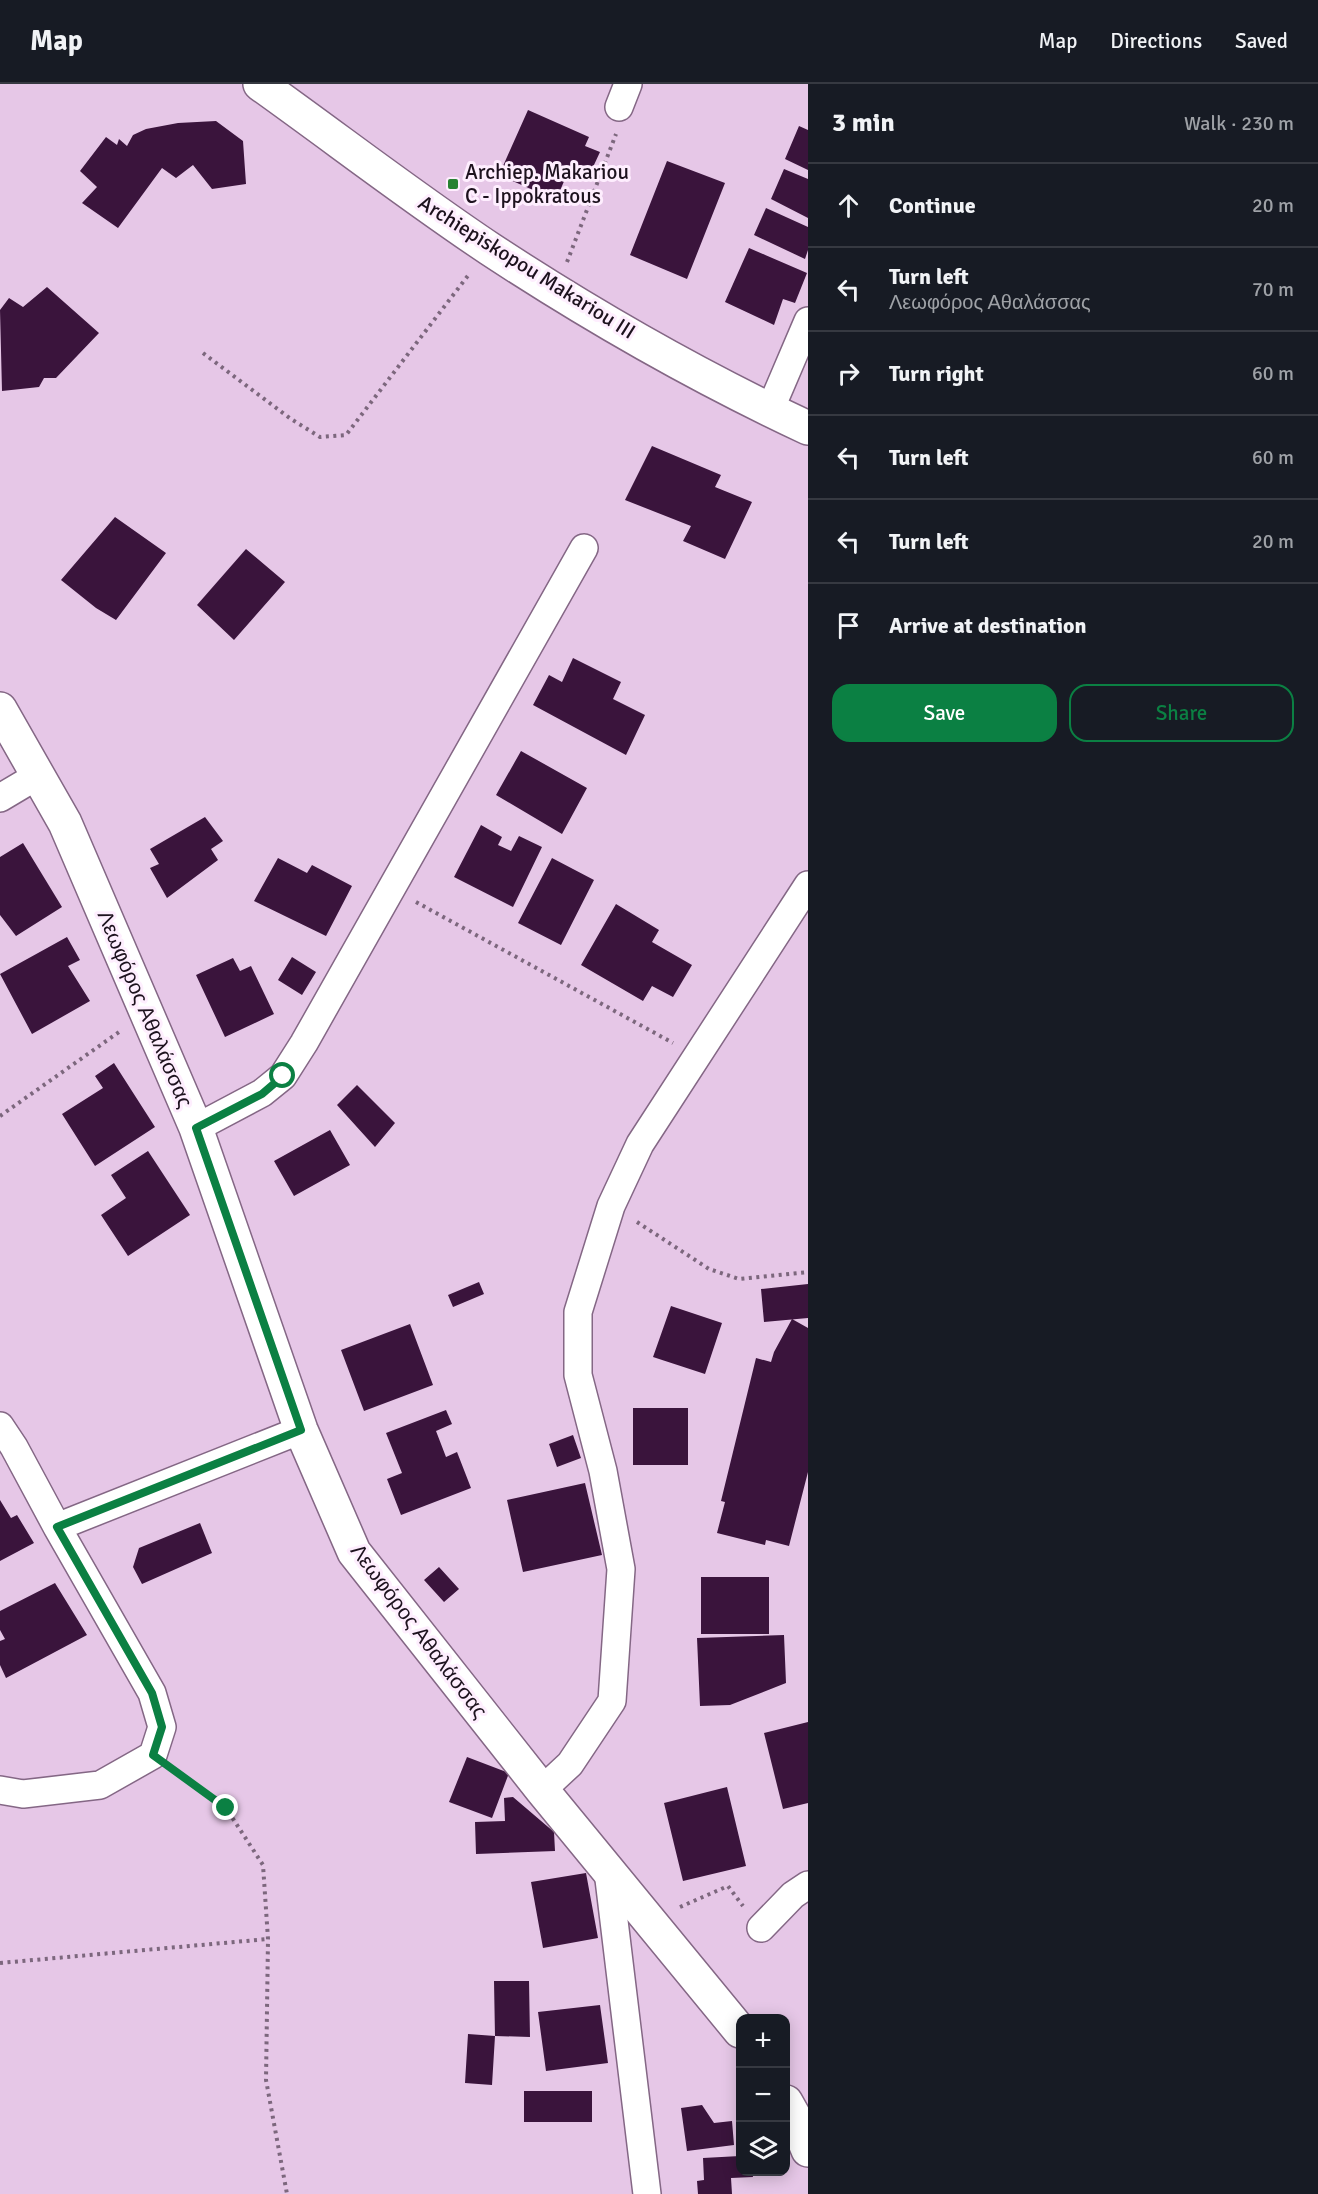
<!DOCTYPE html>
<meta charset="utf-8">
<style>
:root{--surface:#171b24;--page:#20242c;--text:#f1f3f6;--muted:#9ea1a6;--line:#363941;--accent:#0b8043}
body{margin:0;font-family:Signika,sans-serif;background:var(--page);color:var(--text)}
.controls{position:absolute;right:18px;bottom:18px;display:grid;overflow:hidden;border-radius:12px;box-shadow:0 3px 15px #0003}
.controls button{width:54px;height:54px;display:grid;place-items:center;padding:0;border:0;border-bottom:2px solid var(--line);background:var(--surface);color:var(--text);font:30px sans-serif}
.stop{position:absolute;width:18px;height:18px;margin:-14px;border:4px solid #0b8043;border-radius:50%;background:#fff}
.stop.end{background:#0b8043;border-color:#fff;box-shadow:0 2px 6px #0008}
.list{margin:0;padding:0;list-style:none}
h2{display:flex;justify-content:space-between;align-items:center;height:78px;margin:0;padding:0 24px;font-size:26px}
h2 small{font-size:20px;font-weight:400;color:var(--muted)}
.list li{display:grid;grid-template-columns:39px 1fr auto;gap:18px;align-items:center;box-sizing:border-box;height:84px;padding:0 24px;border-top:2px solid var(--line)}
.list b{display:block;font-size:22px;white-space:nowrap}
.list p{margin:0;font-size:20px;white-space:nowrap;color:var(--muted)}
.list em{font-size:20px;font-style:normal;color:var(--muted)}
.actions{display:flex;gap:12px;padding:18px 24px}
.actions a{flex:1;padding:14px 0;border:2px solid var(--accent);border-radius:18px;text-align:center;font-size:21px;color:var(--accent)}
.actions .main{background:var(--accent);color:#fff}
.icon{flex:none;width:33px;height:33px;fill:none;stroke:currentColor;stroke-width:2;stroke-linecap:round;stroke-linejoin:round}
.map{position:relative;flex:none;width:808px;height:2110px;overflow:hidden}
header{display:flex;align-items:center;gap:36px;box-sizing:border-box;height:84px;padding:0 30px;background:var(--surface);border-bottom:2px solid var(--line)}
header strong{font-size:28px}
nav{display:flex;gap:33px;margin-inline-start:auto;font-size:21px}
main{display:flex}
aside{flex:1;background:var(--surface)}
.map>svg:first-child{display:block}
.building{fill:#3a143c}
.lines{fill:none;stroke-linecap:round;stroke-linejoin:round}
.minor-casing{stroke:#846785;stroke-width:30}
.tertiary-casing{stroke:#846785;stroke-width:36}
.secondary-casing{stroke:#846785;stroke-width:36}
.path{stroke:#7c677d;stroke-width:4;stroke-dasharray:3 4.5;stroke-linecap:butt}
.minor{stroke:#fff;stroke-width:27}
.tertiary{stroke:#fff;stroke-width:33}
.secondary{stroke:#fff;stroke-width:33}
.route{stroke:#0b8043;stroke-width:8}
.poi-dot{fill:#278232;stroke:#feeefe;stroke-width:2}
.labels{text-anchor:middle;stroke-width:6;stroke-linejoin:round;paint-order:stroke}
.poi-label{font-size:21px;fill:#1d121e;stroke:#feeefe;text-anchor:start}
.street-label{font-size:21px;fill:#1d121e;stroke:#feeefe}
</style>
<header>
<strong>Map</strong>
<nav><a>Map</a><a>Directions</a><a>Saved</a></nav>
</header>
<main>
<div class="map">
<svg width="808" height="2110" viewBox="0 0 808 2110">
<rect width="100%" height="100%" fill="#e6c7e7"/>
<path class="building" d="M528 26 589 53 585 62 600 68 587 96 568 88 556 116 499 91Z
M216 37 243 57 246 100 212 105 193 81 176 94 162 84 118 144 82 119 97 103 80 87 106 53 117 61 119 55 127 62 133 51 146 45 178 39Z
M799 42 808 46V86L785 75Z
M667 77 725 99 687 195 630 171Z
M784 85 808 95V134L771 115Z
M766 124 808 143V166L805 175 754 151Z
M749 164 807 189 795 219 783 215 774 241 725 218Z
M47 203 99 249 56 294H44L39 303 2 307 0 226 9 214 23 223Z
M652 362 721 391 715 403 752 418 725 475 683 457 691 442 625 416Z
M115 433 166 469 116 536 96 524 61 496Z
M246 465 285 498 234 556 197 521Z
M573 574 621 598 613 615 645 631 626 671 533 621 549 591 562 598Z
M521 667 587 704 562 750 496 711Z
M205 733 223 757 211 765 218 776 167 814 150 784 159 780 150 765Z
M481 741 502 753 498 761 511 767 519 752 542 763 513 823 454 793Z
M23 759 62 823 16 852 0 831V773Z
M278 774 307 789 312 781 352 802 326 852 254 817Z
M552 774 594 796 561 861 518 839Z
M616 820 659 846 652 858 692 881 673 913 652 902 643 917 581 881Z
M67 853 80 876 68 882 90 917 32 950 0 890Z
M292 873 316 888 302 911 278 896Z
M233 874 240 887 251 882 274 930 225 953 196 891Z
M114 979 155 1043 95 1082 62 1030 103 1004 95 992Z
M357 1001 395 1039 375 1063 337 1021Z
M330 1046 350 1081 294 1112 274 1077Z
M148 1067 190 1131 128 1172 101 1131 126 1114 111 1091Z
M479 1198 484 1210 453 1223 448 1211Z
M808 1200V1234L764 1238 761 1205Z
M671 1222 722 1239 705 1290 653 1273Z
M792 1235 808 1244V1388L789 1462 766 1456 765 1461 717 1449 725 1418 721 1417 756 1274 771 1278 774 1268Z
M410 1240 433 1301 364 1327 341 1266Z
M633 1324H688V1381H633Z
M446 1326 452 1340 436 1347 446 1373 457 1368 471 1404 401 1431 387 1395 402 1389 386 1349Z
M573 1351 581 1374 557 1383 549 1360Z
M585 1399 602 1471 523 1488 507 1416Z
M0 1416 11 1434 17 1431 34 1459 0 1477Z
M200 1439 212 1469 142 1500 133 1483 139 1464Z
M439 1483 459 1505 444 1518 424 1496Z
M701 1493H769V1550H701Z
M55 1499 87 1551 6 1594 0 1581V1557L5 1555 0 1546V1527Z
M784 1551 786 1599 730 1621 700 1622 697 1554Z
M808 1638V1719L783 1725 764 1649Z
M467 1673 509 1689 492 1734 449 1718Z
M727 1703 746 1782 683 1797 664 1719Z
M513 1713 554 1748 555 1767 476 1770 475 1738 505 1737 504 1714Z
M586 1789 598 1854 543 1864 531 1798Z
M494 1897H529L530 1953 495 1952Z
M600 1921 608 1979 546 1987 538 1928Z
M468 1950 495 1952 492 2001 465 1999Z
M524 2007H592V2038H524Z
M702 2021 714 2039 732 2037 734 2061 687 2067 681 2024Z
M740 2072V2088H752L753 2093 731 2094 732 2110H698L697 2097 704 2096 703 2074Z"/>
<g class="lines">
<defs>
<path id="minor" d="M619 23 628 0
M770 326 808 237
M0 714 37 692
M196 1044 262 1009 283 992 304 959 584 464
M0 1342 14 1363 57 1443 152 1609 162 1643 153 1671 100 1701 23 1710 0 1706
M57 1443 301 1346
M542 1706 570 1680 612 1617 621 1485 603 1387 578 1291V1228L611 1122 640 1060 808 801
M608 1787 647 2110
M761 1844 793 1811 808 1801"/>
<path id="tertiary" d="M260 0C337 55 412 113 490 165 589 230 701 294 808 344"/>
<path id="secondary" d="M0 625 65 739 196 1044 301 1346 354 1468 542 1706 740 1947
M786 2018 795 2034 808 2066"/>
</defs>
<use href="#minor" class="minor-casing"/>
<use href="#tertiary" class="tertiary-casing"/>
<use href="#secondary" class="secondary-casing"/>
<path class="path" d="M567 178 616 50
M203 269 291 335 320 353 346 351 470 189
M416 818 673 959
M0 1032 119 948
M637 1138 709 1185 739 1195 808 1188
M175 1687 226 1724 263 1781 268 1855 266 1996 287 2110
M680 1823 728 1802 743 1822
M0 1879 268 1855"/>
<use href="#minor" class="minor"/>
<use href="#tertiary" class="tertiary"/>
<use href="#secondary" class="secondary"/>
</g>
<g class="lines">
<path class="route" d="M226 1724 153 1671 162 1643 152 1609 57 1443 301 1346 196 1044 262 1010 283 992"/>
</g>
<rect class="poi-dot" x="447" y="94" width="12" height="12" rx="3"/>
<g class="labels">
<g class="poi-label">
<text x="465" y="95">Archiep. Makariou<tspan x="465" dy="24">C - Ippokratous</tspan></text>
</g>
<g class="street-label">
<text transform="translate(527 183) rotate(32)" y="7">Archiepiskopou Makariou III</text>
<text transform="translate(145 925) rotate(67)" y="7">Λεωφόρος Αθαλάσσας</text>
<text transform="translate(419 1547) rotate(53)" y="7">Λεωφόρος Αθαλάσσας</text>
</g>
</g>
</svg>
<div class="controls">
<button>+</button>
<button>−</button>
<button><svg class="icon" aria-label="layers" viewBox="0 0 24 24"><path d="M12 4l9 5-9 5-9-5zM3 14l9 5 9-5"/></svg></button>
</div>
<div class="stop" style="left:283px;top:992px"></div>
<div class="stop end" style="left:226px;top:1724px"></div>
</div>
<aside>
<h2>3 min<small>Walk · 230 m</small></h2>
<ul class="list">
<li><svg class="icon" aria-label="ahead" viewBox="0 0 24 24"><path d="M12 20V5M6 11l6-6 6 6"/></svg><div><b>Continue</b></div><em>20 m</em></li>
<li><svg class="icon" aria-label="left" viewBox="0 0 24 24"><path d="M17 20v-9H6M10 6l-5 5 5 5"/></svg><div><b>Turn left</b><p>Λεωφόρος Αθαλάσσας</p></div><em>70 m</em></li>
<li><svg class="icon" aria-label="right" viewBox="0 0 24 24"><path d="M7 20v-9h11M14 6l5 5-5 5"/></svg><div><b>Turn right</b></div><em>60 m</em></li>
<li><svg class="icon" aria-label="left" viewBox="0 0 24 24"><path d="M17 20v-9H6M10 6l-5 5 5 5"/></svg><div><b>Turn left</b></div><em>60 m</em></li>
<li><svg class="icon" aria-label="left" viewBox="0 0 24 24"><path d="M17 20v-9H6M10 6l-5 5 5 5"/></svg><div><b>Turn left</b></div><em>20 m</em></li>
<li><svg class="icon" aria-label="arrive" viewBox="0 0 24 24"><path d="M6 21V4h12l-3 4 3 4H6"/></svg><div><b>Arrive at destination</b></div></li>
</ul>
<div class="actions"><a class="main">Save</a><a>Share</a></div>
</aside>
</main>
